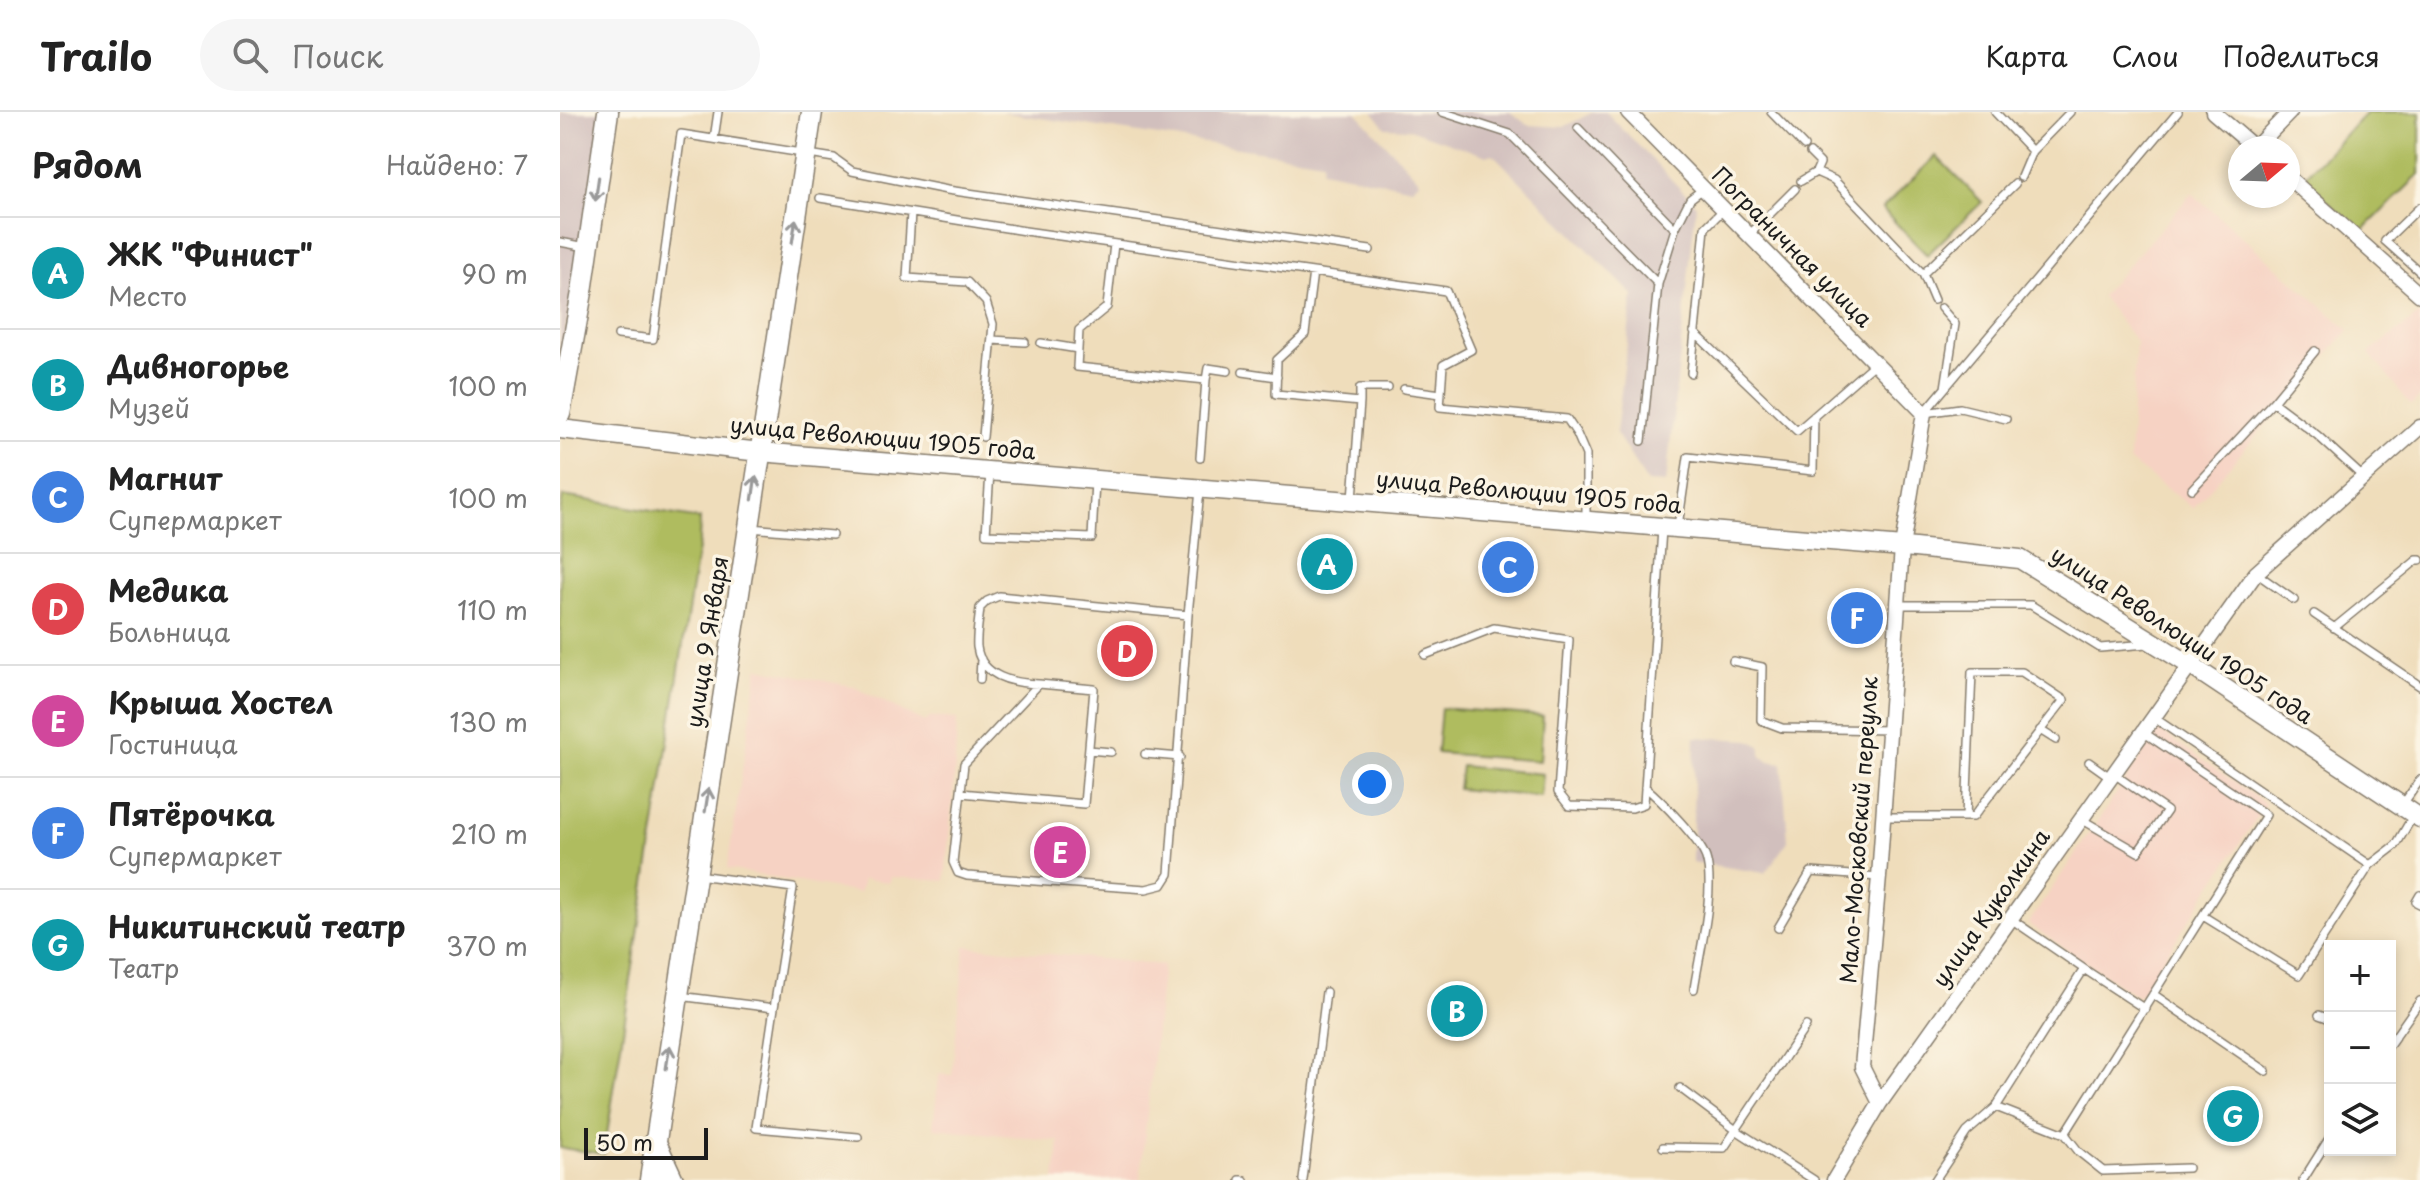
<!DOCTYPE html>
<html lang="ru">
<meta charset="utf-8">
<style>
:root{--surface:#fff;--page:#f6f6f6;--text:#222;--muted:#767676;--line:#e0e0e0;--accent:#ea580c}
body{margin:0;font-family:"Playpen Sans",sans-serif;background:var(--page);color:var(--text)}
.controls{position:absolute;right:24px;bottom:24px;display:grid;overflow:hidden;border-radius:0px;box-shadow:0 4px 12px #0003}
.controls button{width:72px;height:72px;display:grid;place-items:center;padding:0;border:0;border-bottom:2px solid var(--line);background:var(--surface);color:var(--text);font:40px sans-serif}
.compass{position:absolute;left:1668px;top:24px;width:72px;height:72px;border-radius:50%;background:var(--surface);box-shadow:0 4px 12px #0003;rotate:71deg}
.scale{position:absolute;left:24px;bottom:20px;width:124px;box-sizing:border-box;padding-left:8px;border:4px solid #1c1c1c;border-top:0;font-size:22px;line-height:28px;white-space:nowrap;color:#1c1c1c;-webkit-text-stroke:6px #fcf5e5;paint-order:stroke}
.you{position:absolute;left:812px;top:672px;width:28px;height:28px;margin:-20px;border:6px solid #fff;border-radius:50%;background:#1a73e8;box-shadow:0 0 0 12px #1a73e833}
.badge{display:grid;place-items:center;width:52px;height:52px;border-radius:50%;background:var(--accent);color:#fff;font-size:26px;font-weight:700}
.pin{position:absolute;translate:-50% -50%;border:4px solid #fff;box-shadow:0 2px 8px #0006}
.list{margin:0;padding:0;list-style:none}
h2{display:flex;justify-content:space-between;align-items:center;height:104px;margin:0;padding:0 32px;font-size:34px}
h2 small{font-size:26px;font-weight:400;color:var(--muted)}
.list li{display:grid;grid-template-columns:52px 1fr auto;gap:24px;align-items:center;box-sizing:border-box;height:112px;padding:0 32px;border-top:2px solid var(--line)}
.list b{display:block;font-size:30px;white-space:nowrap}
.list p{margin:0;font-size:26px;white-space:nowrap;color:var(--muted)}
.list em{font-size:26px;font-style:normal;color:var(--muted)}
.icon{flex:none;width:44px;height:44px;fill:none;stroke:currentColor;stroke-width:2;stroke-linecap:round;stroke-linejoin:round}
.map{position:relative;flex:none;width:1860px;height:1068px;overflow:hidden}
header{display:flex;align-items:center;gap:48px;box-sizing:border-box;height:112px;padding:0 40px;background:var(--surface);border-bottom:2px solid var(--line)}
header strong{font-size:38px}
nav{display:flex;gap:44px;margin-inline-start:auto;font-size:28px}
.search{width:560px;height:72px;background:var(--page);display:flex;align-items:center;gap:20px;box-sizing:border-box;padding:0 28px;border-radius:44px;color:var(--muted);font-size:30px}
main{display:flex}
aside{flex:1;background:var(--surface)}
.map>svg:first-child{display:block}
.built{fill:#f6d2c3}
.industrial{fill:#d1bfbd}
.green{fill:#afbc5e;stroke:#666c3d;stroke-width:2}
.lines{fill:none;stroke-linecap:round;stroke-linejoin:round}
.service-casing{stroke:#867c6c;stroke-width:10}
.minor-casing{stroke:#867c6c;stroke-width:17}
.tertiary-casing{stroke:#867c6c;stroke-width:21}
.secondary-casing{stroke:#867c6c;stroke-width:23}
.primary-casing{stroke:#867c6c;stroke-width:25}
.service{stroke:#fff;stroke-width:7}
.minor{stroke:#fff;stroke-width:14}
.tertiary{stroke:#fff;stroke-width:18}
.secondary{stroke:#fff;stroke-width:20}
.primary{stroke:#fff;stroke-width:22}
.oneway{stroke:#999}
.labels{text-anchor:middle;stroke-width:7;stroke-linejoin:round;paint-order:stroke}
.street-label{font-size:22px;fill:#1c1c1c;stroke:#fcf5e5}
</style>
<header>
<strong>Trailo</strong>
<div class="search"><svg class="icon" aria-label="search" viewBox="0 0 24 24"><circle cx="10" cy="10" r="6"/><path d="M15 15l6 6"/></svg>Поиск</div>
<nav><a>Карта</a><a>Слои</a><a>Поделиться</a></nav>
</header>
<main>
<aside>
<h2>Рядом<small>Найдено: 7</small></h2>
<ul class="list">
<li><span class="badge" style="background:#0f9aa8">A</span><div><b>ЖК &quot;Финист&quot;</b><p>Место</p></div><em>90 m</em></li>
<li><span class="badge" style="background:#0f9aa8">B</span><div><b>Дивногорье</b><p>Музей</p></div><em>100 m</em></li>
<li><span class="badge" style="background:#3f7fe0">C</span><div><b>Магнит</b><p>Супермаркет</p></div><em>100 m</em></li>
<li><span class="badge" style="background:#e0444e">D</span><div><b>Медика</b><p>Больница</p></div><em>110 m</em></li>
<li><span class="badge" style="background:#d1479c">E</span><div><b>Крыша Хостел</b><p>Гостиница</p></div><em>130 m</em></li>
<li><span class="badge" style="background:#3f7fe0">F</span><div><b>Пятёрочка</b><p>Супермаркет</p></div><em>210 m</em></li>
<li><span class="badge" style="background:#0f9aa8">G</span><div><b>Никитинский театр</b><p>Театр</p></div><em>370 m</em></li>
</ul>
</aside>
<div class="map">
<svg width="1860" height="1068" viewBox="0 0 1860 1068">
<rect width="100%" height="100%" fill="#fcf5e5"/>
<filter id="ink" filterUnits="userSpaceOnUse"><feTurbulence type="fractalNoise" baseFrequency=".0125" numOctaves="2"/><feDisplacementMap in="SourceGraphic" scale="16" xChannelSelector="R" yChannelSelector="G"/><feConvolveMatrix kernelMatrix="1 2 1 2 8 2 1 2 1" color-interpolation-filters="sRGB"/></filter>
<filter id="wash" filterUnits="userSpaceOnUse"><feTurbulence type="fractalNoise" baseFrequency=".006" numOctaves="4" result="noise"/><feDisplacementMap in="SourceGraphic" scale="32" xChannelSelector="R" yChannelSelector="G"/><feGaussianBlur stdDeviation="1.8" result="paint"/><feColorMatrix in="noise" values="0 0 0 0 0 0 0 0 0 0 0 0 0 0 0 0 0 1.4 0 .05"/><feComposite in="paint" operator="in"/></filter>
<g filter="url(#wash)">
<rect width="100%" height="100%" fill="#efddbb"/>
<path class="built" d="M1632 81 1789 218 1633 396 1569 349 1576 230 1541 184Z
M1860 202V285L1851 293 1809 241Z
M198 556 292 574 365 610 371 605 397 607 394 670 385 769 331 765 330 770 303 767 299 781 167 757Z
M1599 618 1706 692 1578 885 1468 812Z
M405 834 603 853 580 1068H495L499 1029 373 1016 379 962 392 963Z"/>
<path class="industrial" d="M0 0H44L0 248Z
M441 0H796L860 69 852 76 762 58 763 49Z
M813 0H950L968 13 1004 15 1033 0H1046L1136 93 1106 371 1087 370 1056 321 1073 183 933 42 927 44 849 17 826 16Z
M1135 625 1189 628 1201 634V642L1207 649 1222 651 1228 729 1205 761 1132 750Z"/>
<path class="green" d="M1807 0H1860V62L1801 120 1743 66Z
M1376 44 1422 90 1367 143 1322 97Z
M3 384 140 407 139 429 44 1042 0 1036V401Z
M881 596 983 604 980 649 877 641Z
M901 654 983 662 981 685 898 677Z"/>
</g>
<g filter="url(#ink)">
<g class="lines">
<defs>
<path id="service" d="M882 0 950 22 1098 172 1115 117
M1211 0 1244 34
M1435 0 1472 39
M1018 16 1115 117 1130 87 1143 77
M154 27 158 0
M1250 41 1260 51 1256 60
M1461 65 1472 39 1510 0
M1241 69 1256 60 1274 68 1363 162 1455 72
M260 86 465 119 886 179 911 238 883 253 880 295 1007 307 1017 322 1026 343V407
M1860 95 1825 129 1860 160
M351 101 347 166 407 170 426 190 433 212 423 325
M1189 123 1235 77
M0 130 26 135
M753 160 745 222 717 248 716 282 800 290 793 387
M1363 162 1374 188
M1381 196 1395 212 1385 276
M1134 220 1237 319 1315 251
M58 223 93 227 121 22 274 46 292 59 387 78 810 138
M432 228 465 230
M481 231 518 237 517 255 646 268 640 346
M518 237 519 218 547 195 554 132
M683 260 717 265
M1131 261 1145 116 1164 97
M646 268 648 256 668 259
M844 277 881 282
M800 290V276H828
M1713 290 1757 323 1803 365
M1364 301 1618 0
M1364 301 1400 296 1446 307
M1082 329 1098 172
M430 360 426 422 532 426 535 369
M1632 377 1713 290 1755 239
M1118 414 1128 345 1253 359 1254 304
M191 416 272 423
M1696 461 1734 488
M1338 493H1471L1540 536 1587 532
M1754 502 1860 574
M1774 516 1857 448H1860
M865 543 934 516 1009 528 998 680 1009 694 1072 696 1084 692 1102 417
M1173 549 1202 555 1201 608 1222 616 1329 618
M420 567 421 547
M479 572C455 571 421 566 417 535 416 523 419 508 420 496L427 489 439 484 628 503
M1593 605 1810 753
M1480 618 1496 628
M1583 620 1706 703 1505 1022 1519 1040 1543 1059 1628 1056
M529 638 551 640
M585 642 620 645
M1529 650 1550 665
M1085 675C1101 688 1140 728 1146 746 1156 778 1139 843 1134 877
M401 681 524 692 534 577 479 572 404 652 393 750 398 761 407 764 586 777 602 773 609 762 628 503 640 378
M1843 692 1860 668
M1323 705H1406L1412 560H1462L1504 588 1413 705H1406
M1521 707 1578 740 1607 699 1554 662
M138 763 233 776 214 896
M1860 783 1856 790 1860 792
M1643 804 1739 863 1810 753 1836 733 1853 704
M1451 807 1524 857
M1218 816 1251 760 1319 765
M1593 882 1706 959
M119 884 214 896 196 1016 298 1025
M1759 903 1770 907
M1246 914 1176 1018 1254 1068
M1830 932 1860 889
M1436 995 1505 1022
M1103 1035 1164 1036 1176 1018 1120 976
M680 1068H684
M743 1068 766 880
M1375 1068 1407 1020 1436 995 1524 857 1585 897
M1743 1068 1770 1025"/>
<path id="minor" d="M1068 0 1364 301 1342 435 1319 765 1302 955 1320 991
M1653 0 1695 36
M1695 36 1730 0
M1728 65 1860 183
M1274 1068 1320 991 1696 461 1860 315"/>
<path id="tertiary" d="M0 317 200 340 1355 436 1460 447 1630 553 1860 706"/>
<path id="secondary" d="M0 302 22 180 48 0
M90 1068 252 0"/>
<path id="primary" d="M95 1031 112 1068"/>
</defs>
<use href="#service" class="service-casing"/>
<use href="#minor" class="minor-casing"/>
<use href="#tertiary" class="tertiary-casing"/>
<use href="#secondary" class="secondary-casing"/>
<use href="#primary" class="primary-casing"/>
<use href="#service" class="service"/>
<use href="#minor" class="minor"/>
<use href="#tertiary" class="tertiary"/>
<use href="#secondary" class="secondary"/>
<use href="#primary" class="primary"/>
</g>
<defs><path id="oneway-shaft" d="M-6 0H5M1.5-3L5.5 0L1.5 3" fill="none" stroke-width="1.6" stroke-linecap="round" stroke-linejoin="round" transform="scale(2)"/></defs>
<g class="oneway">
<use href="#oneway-shaft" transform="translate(37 77) rotate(98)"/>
<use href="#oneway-shaft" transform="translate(234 119) rotate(-81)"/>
<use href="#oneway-shaft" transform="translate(194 376) rotate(-82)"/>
<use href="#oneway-shaft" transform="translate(147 688) rotate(-81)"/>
<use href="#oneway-shaft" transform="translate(108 945) rotate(-81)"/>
</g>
</g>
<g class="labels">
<g class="street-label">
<text transform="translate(1232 135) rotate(45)" y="8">Пограничная улица</text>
<text transform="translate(323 326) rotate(5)" y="8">улица Революции 1905 года</text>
<text transform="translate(969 380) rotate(5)" y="8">улица Революции 1905 года</text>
<text transform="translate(1622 523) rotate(33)" y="8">улица Революции 1905 года</text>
<text transform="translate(147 530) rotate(-81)" y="8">улица 9 Января</text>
<text transform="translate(1299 718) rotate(-86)" y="8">Мало-Московский переулок</text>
<text transform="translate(1431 796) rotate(-55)" y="8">улица Куколкина</text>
</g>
</g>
</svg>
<div class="controls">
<button>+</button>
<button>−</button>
<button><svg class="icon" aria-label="layers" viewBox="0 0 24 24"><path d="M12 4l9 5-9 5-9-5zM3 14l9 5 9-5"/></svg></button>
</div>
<svg class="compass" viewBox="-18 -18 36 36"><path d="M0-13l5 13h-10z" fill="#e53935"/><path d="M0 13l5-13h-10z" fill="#767676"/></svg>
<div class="scale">50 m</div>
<div class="you"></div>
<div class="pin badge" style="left:767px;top:452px;background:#0f9aa8">A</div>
<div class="pin badge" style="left:897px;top:899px;background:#0f9aa8">B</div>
<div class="pin badge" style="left:948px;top:455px;background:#3f7fe0">C</div>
<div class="pin badge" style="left:567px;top:539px;background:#e0444e">D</div>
<div class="pin badge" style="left:500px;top:740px;background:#d1479c">E</div>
<div class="pin badge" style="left:1297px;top:506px;background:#3f7fe0">F</div>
<div class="pin badge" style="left:1673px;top:1004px;background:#0f9aa8">G</div>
</div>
</main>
